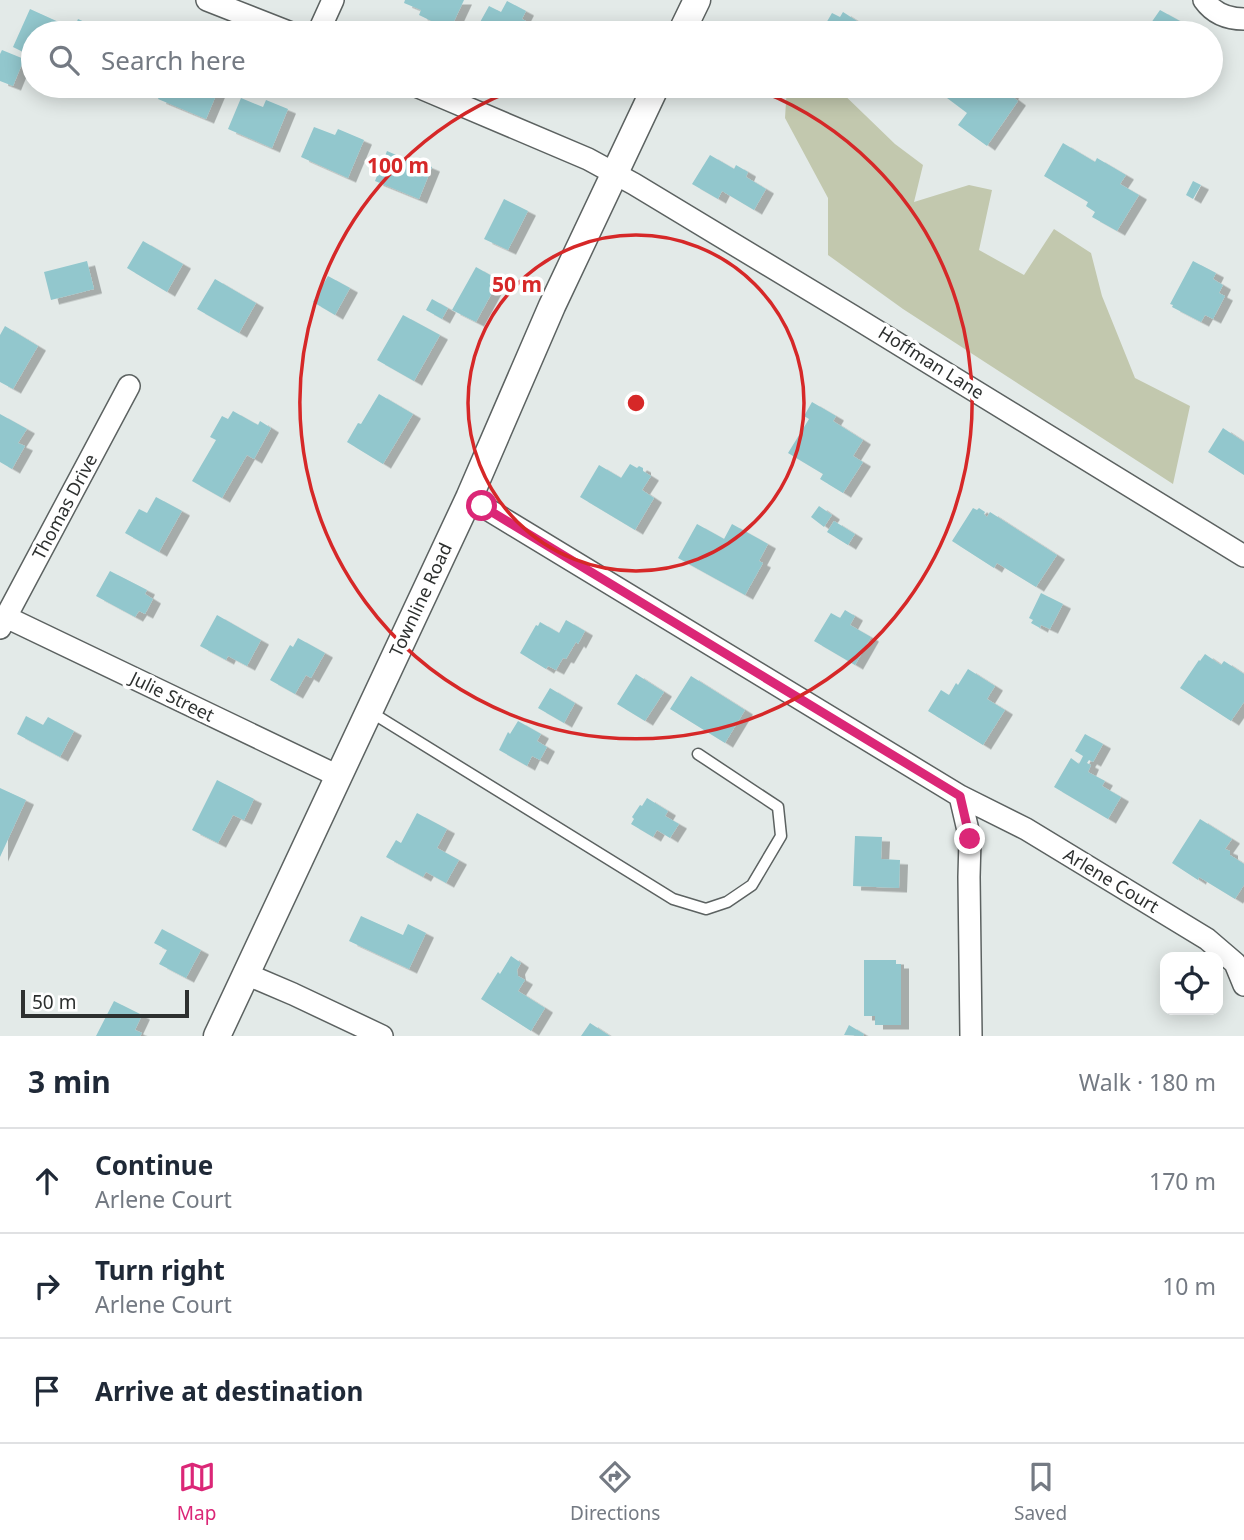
<!DOCTYPE html>
<meta charset="utf-8">
<style>
:root{--surface:#fff;--page:#f6f6f7;--text:#1f2937;--muted:#747a83;--line:#e0e1e3;--accent:#db2777}
body{margin:0;font-family:"Noto Sans",sans-serif;background:var(--page);color:var(--text)}
.controls{position:absolute;right:21px;bottom:21px;display:grid;overflow:hidden;border-radius:14px;box-shadow:0 4px 18px #0003}
.controls button{width:63px;height:63px;display:grid;place-items:center;padding:0;border:0;border-bottom:2px solid var(--line);background:var(--surface);color:var(--text);font:35px sans-serif}
.scale{position:absolute;left:21px;bottom:18px;width:168px;box-sizing:border-box;padding-left:7px;border:4px solid #2d302f;border-top:0;font-size:19px;line-height:24px;white-space:nowrap;color:#2d302f;-webkit-text-stroke:5px #fff;paint-order:stroke}
.stop{position:absolute;width:21px;height:21px;margin:-16px;border:5px solid #db2777;border-radius:50%;background:#fff}
.stop.end{background:#db2777;border-color:#fff;box-shadow:0 2px 7px #0008}
.list{margin:0;padding:0;list-style:none}
h2{display:flex;justify-content:space-between;align-items:center;height:91px;margin:0;padding:0 28px;font-size:30px}
h2 small{font-size:23px;font-weight:400;color:var(--muted)}
.list li{display:grid;grid-template-columns:46px 1fr auto;gap:21px;align-items:center;box-sizing:border-box;height:105px;padding:0 28px;border-top:2px solid var(--line)}
.list b{display:block;font-size:26px;white-space:nowrap}
.list p{margin:0;font-size:23px;white-space:nowrap;color:var(--muted)}
.list em{font-size:23px;font-style:normal;color:var(--muted)}
.icon{flex:none;width:38px;height:38px;fill:none;stroke:currentColor;stroke-width:2;stroke-linecap:round;stroke-linejoin:round}
.map{position:relative;flex:none;width:1244px;height:1036px;overflow:hidden}
.search{position:absolute;background:var(--surface);box-shadow:0 4px 18px #0003;left:21px;right:21px;top:21px;height:77px;display:flex;align-items:center;gap:18px;box-sizing:border-box;padding:0 24px;border-radius:38px;color:var(--muted);font-size:26px}
.sheet{height:406px;background:var(--surface)}
nav{display:flex;justify-content:space-around;align-items:center;box-sizing:border-box;height:98px;border-top:2px solid var(--line);background:var(--surface);font-size:19px;color:var(--muted)}
nav a{display:grid;justify-items:center;gap:4px}
nav .on{color:var(--accent)}
.map>svg:first-child{display:block}
.green{fill:#c2c8ae}
.building{fill:#92c7cd;filter:url(#shadow)}
.lines{fill:none;stroke-linecap:round;stroke-linejoin:round}
.service-casing{stroke:#5c6261;stroke-width:13}
.minor-casing{stroke:#5c6261;stroke-width:24}
.tertiary-casing{stroke:#5c6261;stroke-width:29}
.service{stroke:#fff;stroke-width:10}
.minor{stroke:#fff;stroke-width:21}
.tertiary{stroke:#fff;stroke-width:26}
.route{stroke:#db2777;stroke-width:9}
.ring{fill:none;stroke:#d62828;stroke-width:3.5}
.labels{text-anchor:middle;stroke-width:7;stroke-linejoin:round;paint-order:stroke}
.street-label{font-size:18px;fill:#2d302f;stroke:#fff}
.centre{fill:#d62828;stroke:#fff;stroke-width:3.5}
.ring-label{font-size:21px;text-anchor:middle;font-weight:bold;fill:#d62828;stroke:#fff;stroke-width:7;stroke-linejoin:round;paint-order:stroke}
</style>
<div class="map">
<svg width="1244" height="1036" viewBox="0 0 1244 1036">
<defs>
<filter id="shadow"><feDropShadow dx="8" dy="4.5" stdDeviation="0" flood-color="#0004"/></filter>
</defs>
<rect width="100%" height="100%" fill="#e3eae8"/>
<path class="green" d="M787 86H835L895 144 923 165 914 202 969 185 992 190 979 250 1024 275 1054 229 1091 253 1102 296 1135 378 1190 406 1173 484 903 309 828 255V198L785 118Z"/>
<path class="building" d="M405 0H464L450 30 419 15 421 10 404 3Z
M507 1 526 11 522 19 534 25 530 33H474L489 6 501 12Z
M30 9 74 29 78 19 89 24 86 33H33V50L31 56 13 47Z
M1160 10 1189 26 1184 33H1144Z
M843 12 860 23 855 30 860 33H828L822 30 832 13 840 17Z
M2 50 24 59 13 86 0 81V54Z
M164 86H220L206 119 158 99Z
M949 86H1017L1010 95 1018 101 987 146 958 125 967 113 943 95Z
M241 98 263 107 266 100 288 109 272 148 228 129Z
M314 127 335 135 338 129 364 140 348 178 301 157Z
M1063 143 1095 162 1097 158 1126 175 1120 184 1139 195 1117 231 1092 217 1095 212 1086 206 1088 202 1044 176Z
M387 151 408 160V157L432 167 419 199 375 181Z
M710 155 734 169 736 165 748 172 746 177 766 189 754 210 722 191 718 199 692 184Z
M1193 181 1201 185 1193 199 1186 195Z
M504 199 528 211 508 250 484 239Z
M143 241 183 264 167 292 127 268Z
M87 261 94 289 51 300 44 272Z
M1193 261 1216 273 1213 279 1223 285 1219 293 1225 296 1213 319 1205 315 1201 322 1172 307 1173 305 1170 304Z
M476 267 499 280 476 322 452 310Z
M328 276 350 288 335 315 313 302Z
M215 279 256 303 239 333 197 309Z
M432 299 448 308 442 319 426 310Z
M403 315 440 335 414 381 377 360Z
M5 326 38 346 13 389 0 382V335Z
M379 394 413 414 383 464 347 442 358 423 361 424Z
M812 402 836 416 833 421 863 440 853 456 863 462 843 493 820 479 823 474 788 453 809 419 804 416Z
M233 411 258 425 260 421 271 428 254 459 247 455 222 498 192 481 216 440 210 437 222 416 228 419Z
M0 414 27 429 18 443 25 446 12 469 0 462Z
M1223 428 1244 442V475L1208 452Z
M630 464 637 468 639 466 643 468V471L651 476 642 490 654 498 635 530 580 497 599 465 621 478Z
M156 497 182 511 159 552 125 533 139 509 147 513Z
M819 506 832 515 824 527 811 517Z
M973 508 977 510 979 508 985 512 984 514 987 517 990 512 1057 555 1036 587 997 563 994 568 952 541Z
M834 521 855 534 848 545 827 532Z
M697 524 724 539 732 524 768 544 759 561 763 563 745 595 678 558Z
M110 571 147 590 145 594 153 599 145 614 139 611 135 617 96 596Z
M1041 593 1063 604 1050 629 1041 625 1040 628 1031 623 1033 620 1029 618Z
M845 610 855 616 850 625 871 637 855 665 814 641 831 613 840 618Z
M217 615 261 640 247 666 228 656 226 660 200 646Z
M566 620 585 631 578 644 576 642 566 659 563 658 556 670 548 666 546 669 520 653 536 625 538 626 540 622 559 633Z
M298 638 325 653 311 678 306 675 295 694 270 680 290 645 293 647Z
M1205 654 1221 665 1224 661 1244 674V702L1231 721 1180 688 1199 660 1200 661Z
M968 669 995 686 987 699 1005 710 983 745 928 711 941 690 949 695 956 683 958 685Z
M636 674 664 692 645 721 617 704Z
M691 676 745 710 725 743 670 709Z
M550 688 575 703 564 723 538 708Z
M26 716 43 725 48 717 74 731 60 757 17 734Z
M518 721 541 734 537 741 547 747 540 760 532 756 527 766 499 750 508 732 510 734Z
M1085 734 1103 744 1093 762 1089 760 1087 763 1091 765 1088 772 1105 781 1102 786 1121 797 1108 819 1054 787 1071 758 1079 764 1083 756 1075 751Z
M217 780 254 799 244 820 233 815 218 843 192 830Z
M0 788 26 800 0 857Z
M647 798 668 811 665 816 679 824 670 838 657 830 653 837 631 824 634 819 632 817 640 805 642 806Z
M417 813 447 829 437 848 459 860 446 883 426 872 423 877 386 857 396 840 401 843Z
M1200 819 1232 839 1225 849 1230 851V855L1244 864V885L1235 899 1199 877 1198 880 1172 863Z
M855 836 882 837 881 859 900 860 899 888 853 886Z
M361 916 403 935 408 924 426 933 409 969 349 941Z
M162 929 201 950 186 978 159 964 167 950 154 943Z
M511 956 521 963 517 970 518 976 525 980 518 991 545 1008 531 1031 481 999 498 972 500 974Z
M864 960H896V964H901V1025H875V1016H864Z
M114 1001 142 1015 135 1030 142 1033 140 1036H96Z
M590 1023 610 1036H581Z
M849 1025 864 1034 863 1036 844 1035Z"/>
<g class="lines">
<defs>
<path id="service" d="M369 711 673 899 706 909 727 902 752 885 781 836 778 807 698 754"/>
<path id="minor" d="M207 0 291 33
M1204 0C1214 14 1228 19 1244 19
M318 33 333 0
M416 86 588 159 634 184 851 315 1244 556
M469 498 960 796
M6 617 338 776
M0 628 129 386
M246 974 293 994 382 1036
M971 1036 969 877 970 839 960 796 1026 829 1207 939 1235 963 1244 985"/>
<path id="tertiary" d="M681 33 697 0
M217 1036 469 498 552 306 656 86"/>
</defs>
<use href="#service" class="service-casing"/>
<use href="#minor" class="minor-casing"/>
<use href="#tertiary" class="tertiary-casing"/>
<use href="#service" class="service"/>
<use href="#minor" class="minor"/>
<use href="#tertiary" class="tertiary"/>
</g>
<g class="lines">
<path class="route" d="M482 506 960 796 970 839"/>
</g>
<g class="ring">
<circle cx="636" cy="403" r="168"/>
<path d="M748 86A336 336 0 1 1 524 86"/>
</g>
<g class="labels">
<g class="street-label">
<text transform="translate(931 363) rotate(32)" y="6">Hoffman Lane</text>
<text transform="translate(65 507) rotate(-62)" y="6">Thomas Drive</text>
<text transform="translate(421 600) rotate(-65)" y="6">Townline Road</text>
<text transform="translate(172 697) rotate(26)" y="6">Julie Street</text>
<text transform="translate(1111 881) rotate(31)" y="6">Arlene Court</text>
</g>
</g>
<circle cx="636" cy="403" r="10" class="centre"/>
<g class="ring-label">
<text x="398" y="173">100 m</text>
<text x="517" y="292">50 m</text>
</g>
</svg>
<div class="controls">
<button><svg class="icon" aria-label="locate" viewBox="0 0 24 24"><circle cx="12" cy="12" r="6"/><path d="M12 2v4M12 18v4M2 12h4M18 12h4"/></svg></button>
</div>
<div class="scale">50 m</div>
<div class="stop" style="left:482px;top:506px"></div>
<div class="stop end" style="left:970px;top:839px"></div>
<div class="search"><svg class="icon" aria-label="search" viewBox="0 0 24 24"><circle cx="10" cy="10" r="6"/><path d="M15 15l6 6"/></svg>Search here</div>
</div>
<section class="sheet">
<h2>3 min<small>Walk · 180 m</small></h2>
<ul class="list">
<li><svg class="icon" aria-label="ahead" viewBox="0 0 24 24"><path d="M12 20V5M6 11l6-6 6 6"/></svg><div><b>Continue</b><p>Arlene Court</p></div><em>170 m</em></li>
<li><svg class="icon" aria-label="right" viewBox="0 0 24 24"><path d="M7 20v-9h11M14 6l5 5-5 5"/></svg><div><b>Turn right</b><p>Arlene Court</p></div><em>10 m</em></li>
<li><svg class="icon" aria-label="arrive" viewBox="0 0 24 24"><path d="M6 21V4h12l-3 4 3 4H6"/></svg><div><b>Arrive at destination</b></div></li>
</ul>
</section>
<nav>
<a class="on"><svg class="icon" aria-label="map" viewBox="0 0 24 24"><path d="M3 6l6-2 6 2 6-2v14l-6 2-6-2-6 2zM9 4v14M15 6v14"/></svg>Map</a>
<a><svg class="icon" aria-label="directions" viewBox="0 0 24 24"><path d="M12 3l9 9-9 9-9-9zM9 14v-3h6M13 9l2 2-2 2"/></svg>Directions</a>
<a><svg class="icon" aria-label="saved" viewBox="0 0 24 24"><path d="M7 4h10v16l-5-4-5 4z"/></svg>Saved</a>
</nav>
